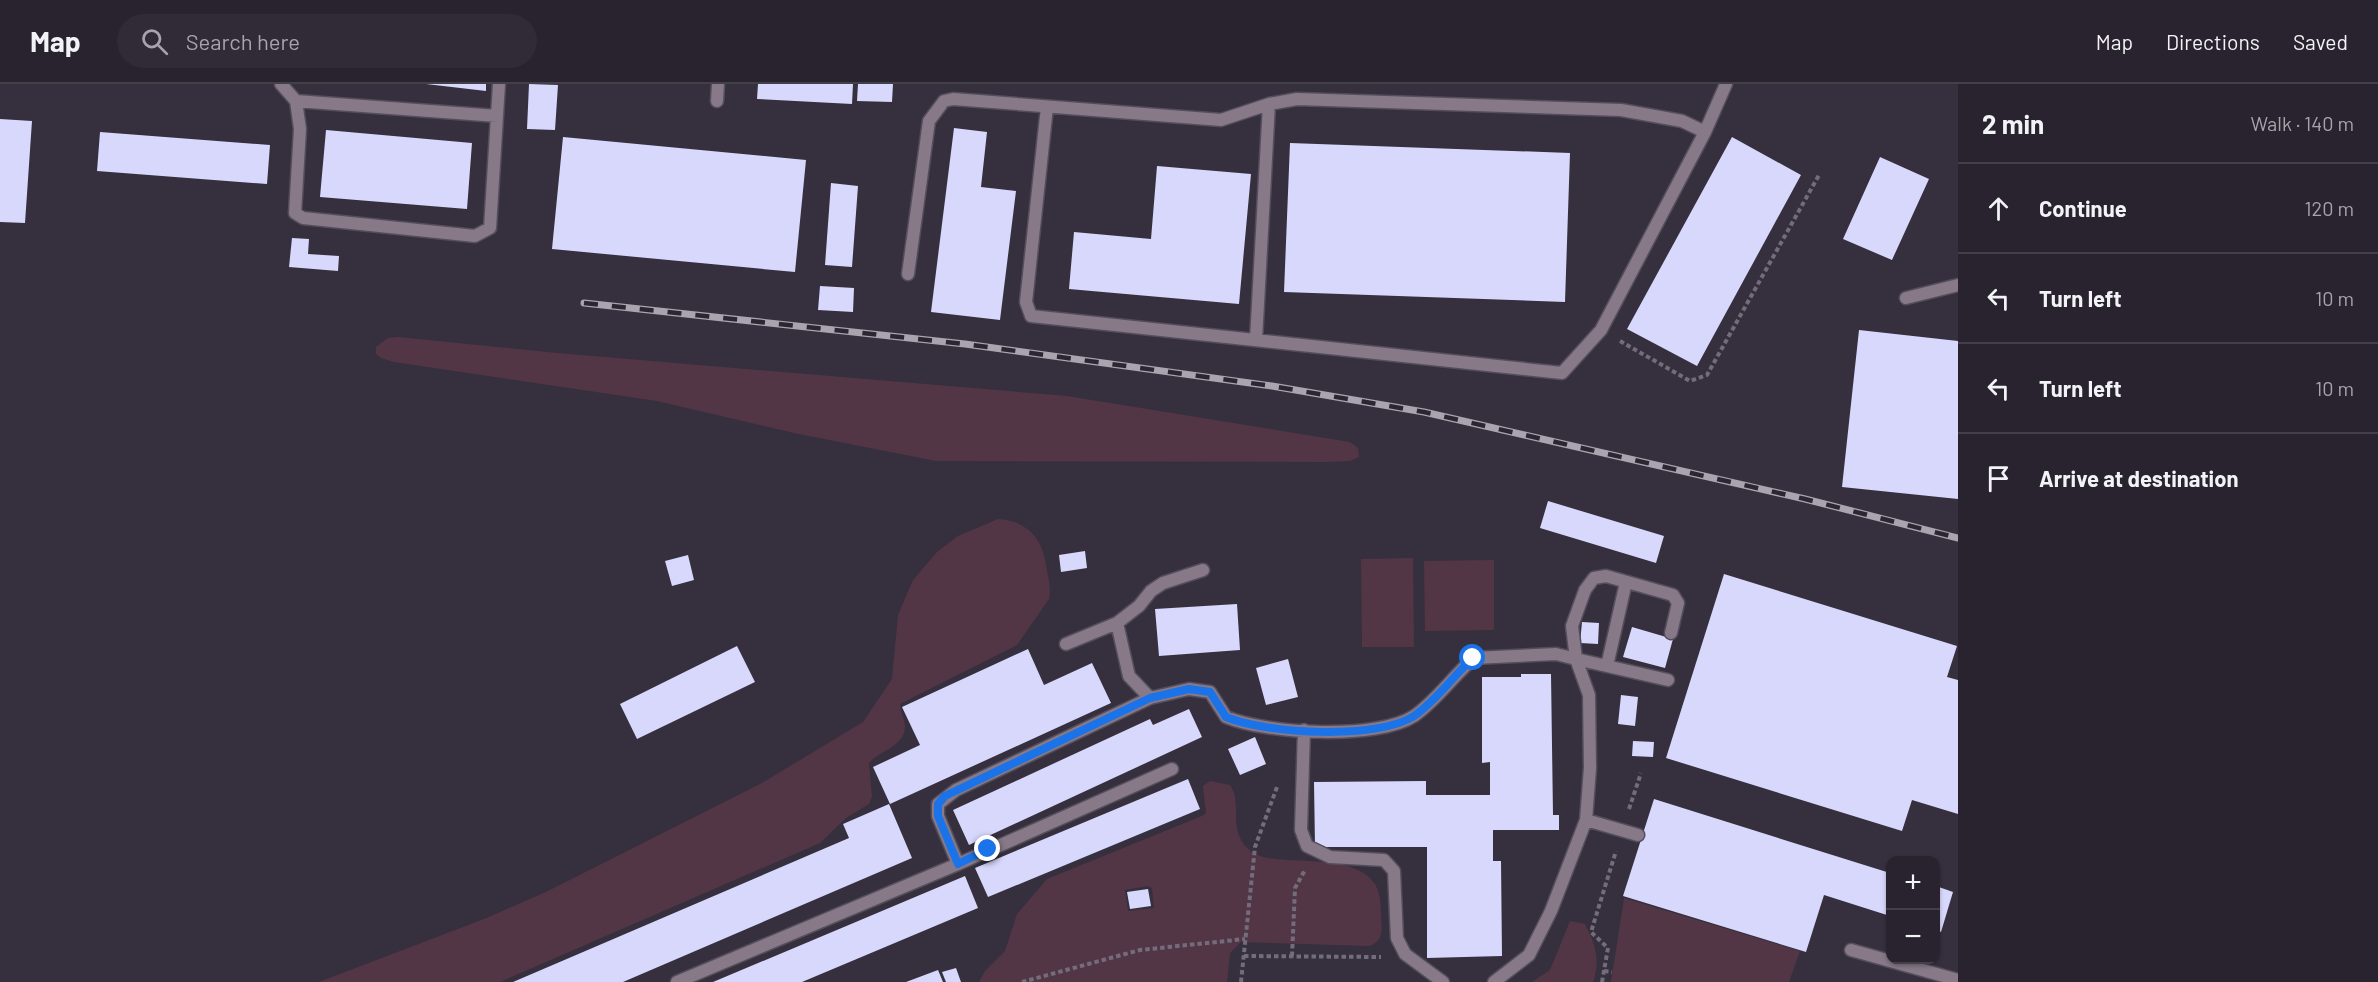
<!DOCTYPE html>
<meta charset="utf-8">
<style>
:root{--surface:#28232e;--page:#302b36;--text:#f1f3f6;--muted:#a5a4aa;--line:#44404a}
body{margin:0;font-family:Barlow,sans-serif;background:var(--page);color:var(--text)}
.controls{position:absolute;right:18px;bottom:18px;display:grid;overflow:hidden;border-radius:12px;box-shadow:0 2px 4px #0004}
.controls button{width:54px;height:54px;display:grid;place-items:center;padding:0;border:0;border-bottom:2px solid var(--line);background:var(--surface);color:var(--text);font:30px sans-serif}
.stop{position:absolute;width:18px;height:18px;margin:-14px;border:4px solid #1a73e8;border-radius:50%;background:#fff}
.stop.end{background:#1a73e8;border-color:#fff;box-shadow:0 2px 6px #0008}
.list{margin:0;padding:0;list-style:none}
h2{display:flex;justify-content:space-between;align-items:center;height:78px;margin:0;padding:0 24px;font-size:26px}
h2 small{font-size:20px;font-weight:400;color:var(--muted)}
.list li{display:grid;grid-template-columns:39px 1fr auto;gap:18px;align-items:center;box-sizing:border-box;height:90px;padding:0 24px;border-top:2px solid var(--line)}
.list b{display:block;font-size:22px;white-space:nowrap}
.list em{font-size:20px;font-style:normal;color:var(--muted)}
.icon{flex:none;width:33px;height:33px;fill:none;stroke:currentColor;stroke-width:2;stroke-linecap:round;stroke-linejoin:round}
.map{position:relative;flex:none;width:1958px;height:898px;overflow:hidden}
header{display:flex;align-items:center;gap:36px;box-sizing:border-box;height:84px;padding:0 30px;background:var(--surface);border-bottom:2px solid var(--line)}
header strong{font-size:28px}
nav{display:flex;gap:33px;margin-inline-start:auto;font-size:21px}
.search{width:420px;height:54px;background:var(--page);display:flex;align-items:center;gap:15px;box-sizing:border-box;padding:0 21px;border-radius:33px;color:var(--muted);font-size:22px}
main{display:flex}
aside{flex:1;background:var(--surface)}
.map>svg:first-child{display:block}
.green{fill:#523646;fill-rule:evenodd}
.building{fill:#d7d8fb}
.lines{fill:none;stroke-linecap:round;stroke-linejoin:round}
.lane-casing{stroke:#544e5c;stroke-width:15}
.path{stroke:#736c7a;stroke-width:4;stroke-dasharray:4.5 3;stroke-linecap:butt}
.lane{stroke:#877987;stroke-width:12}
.rail-casing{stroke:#a9a4b0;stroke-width:7}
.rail{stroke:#2c2633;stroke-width:4.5;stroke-dasharray:14;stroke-linecap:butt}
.route{stroke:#1a73e8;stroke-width:8}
</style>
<header>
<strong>Map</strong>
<div class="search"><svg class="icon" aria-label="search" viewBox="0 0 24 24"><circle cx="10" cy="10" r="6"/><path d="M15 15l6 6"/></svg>Search here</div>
<nav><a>Map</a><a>Directions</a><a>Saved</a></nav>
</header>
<main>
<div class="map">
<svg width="1958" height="898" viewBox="0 0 1958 898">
<rect width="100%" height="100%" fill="#362f3e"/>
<path class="green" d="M398 253 557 269 1067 312 1350 358 1358 364 1359 373 1350 377 1325 378 936 377 794 349 657 317 394 278 381 274 376 270V263L388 254Z
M998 435C1030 437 1044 457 1047 487 1049 497 1051 505 1049 515L1017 561 900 620C900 628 905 635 905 643 904 663 880 666 869 679L872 713 869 720 846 734 820 759 500 898H319L484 835 546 808 762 699 863 638 892 595 898 531 913 496 937 468 958 452Z
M1413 474 1414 563H1362L1361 475Z
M1494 476V546L1425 547 1424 477Z
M1210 697 1230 701C1244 721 1225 748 1252 768 1263 775 1276 775 1288 776 1313 778 1359 775 1375 800 1381 810 1381 823 1381 836 1382 848 1383 856 1370 862L1241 858 1230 869 1227 898H979L985 887 1005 867 1017 830 1047 795 1202 732 1206 729 1203 702ZM1148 802 1152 804 1154 824 1128 827 1125 806Z
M1624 814 1800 867 1789 898H1611Z
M1570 837 1585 840C1595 860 1601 876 1593 898H1532L1550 886Z"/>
<path class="building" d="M426 0H486V7Z
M529 0 558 1 555 46 527 45Z
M758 0H853L852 20 757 15Z
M858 0H893L892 18 857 17Z
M0 35 32 37 25 139 0 138Z
M954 44 987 48 981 103 1016 107 1000 236 931 228Z
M326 46 472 59 467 125 320 113Z
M100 48 270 61 267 100 97 87Z
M563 53 806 76 795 188 552 165Z
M1732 53 1801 91 1697 282 1627 245Z
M1290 59 1570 69 1565 218 1284 208Z
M1880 73 1929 95 1892 176 1843 155Z
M1157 82 1251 90 1239 220 1069 205 1074 148 1151 155Z
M831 99 858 102 852 183 825 181Z
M292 154 309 155 308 170 339 172 338 187 289 183Z
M820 202 854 204 853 228 818 226Z
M1859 246 1958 257V415L1842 403Z
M1548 417 1664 452 1656 479 1540 444Z
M1085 467 1087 484 1061 488 1059 471Z
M688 471 694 496 672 502 665 477Z
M1724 490 1957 562 1947 593 1958 596V730L1912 716 1902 747 1666 674Z
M1237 520 1240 566 1159 572 1155 525Z
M1582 538 1599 539 1598 560 1580 559Z
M1632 543 1673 555 1665 584 1623 573Z
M737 562 755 598 637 655 620 620Z
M1028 565 1044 601 1092 579 1111 619 890 720 873 683 920 661 902 623Z
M1288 575 1298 613 1266 621 1256 584Z
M1521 590H1551L1553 731H1559V746H1493V777H1501L1502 872 1427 874V763H1315L1314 698 1426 697V711H1490V678L1482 679V593H1521Z
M1621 611 1638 613 1635 642 1618 640Z
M1189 625 1202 653 969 761 953 726 1150 635 1153 641Z
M1255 653 1266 680 1240 691 1228 665Z
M1633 657 1654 658 1653 673 1632 672Z
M1188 695 1200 725 988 813 975 784Z
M1654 715 1890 789V832L1824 811 1806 868 1623 812Z
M889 720 912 774 623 898H513L849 754 843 740Z
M965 792 978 824 802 898H713Z
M1936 802 1953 808 1941 848 1936 846Z
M1148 805 1151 822 1130 825 1127 808Z
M956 884 961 898H946L942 888Z
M938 886 943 898H906Z"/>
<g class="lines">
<defs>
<path id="lane" d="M281 0 296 17 300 45 295 129 303 134 475 152 490 144 499 0
M296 17 497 32
M717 17 718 0
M1047 23 1026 218 1031 232 1562 289 1601 246 1705 48 1726 0
M908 190 929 37 944 17 953 15 1221 36 1269 20 1297 15 1621 26 1682 37 1705 48
M1906 214 1958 201
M1256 256 1269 20
M1066 560 1117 539
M1607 582 1626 498
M1668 596 1576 575 1572 542 1585 506 1594 494 1606 492 1673 511 1678 519 1671 549
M1150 614 1189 605 1210 608 1226 633C1267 650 1377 656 1414 632 1437 616 1453 592 1474 574L1556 570 1576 575 1589 611 1590 684 1586 736 1551 827 1529 871 1494 898
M1304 646 1301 746 1307 762 1330 773 1384 776 1394 787 1397 854 1405 870 1443 898
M1586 736 1638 751
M958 780 1172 685
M1851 866 1958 896
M677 898 958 780 938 732V720L956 706 1150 614 1129 592 1117 539 1139 522 1151 507 1163 499 1203 486"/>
</defs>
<use href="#lane" class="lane-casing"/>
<path class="path" d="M1620 257 1690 297 1707 291 1819 91
M1629 725 1641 689
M1244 872 1381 873
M1292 872 1295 804 1305 786
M1604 887 1612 888
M1022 898 1140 866 1245 855
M1241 898 1255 763 1277 703
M1602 898 1608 864 1591 848 1616 767"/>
<use href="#lane" class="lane"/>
<defs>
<path id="rail" d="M584 219 965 260 1272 302 1424 328 1805 415 1958 454"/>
</defs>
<use href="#rail" class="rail-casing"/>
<use href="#rail" class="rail"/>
</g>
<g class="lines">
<path class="route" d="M988 765 958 780 938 732V720L945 712 1150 614 1189 605 1210 608 1226 633C1267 650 1377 656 1414 632 1437 616 1453 592 1473 574"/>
</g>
</svg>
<div class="controls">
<button>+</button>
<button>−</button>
</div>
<div class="stop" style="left:1473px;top:574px"></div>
<div class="stop end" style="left:988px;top:765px"></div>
</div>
<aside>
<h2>2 min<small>Walk · 140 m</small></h2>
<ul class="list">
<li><svg class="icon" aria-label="ahead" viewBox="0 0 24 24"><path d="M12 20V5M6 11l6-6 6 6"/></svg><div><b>Continue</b></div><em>120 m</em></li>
<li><svg class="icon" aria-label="left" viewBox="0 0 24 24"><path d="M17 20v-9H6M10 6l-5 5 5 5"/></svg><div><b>Turn left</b></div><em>10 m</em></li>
<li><svg class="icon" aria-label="left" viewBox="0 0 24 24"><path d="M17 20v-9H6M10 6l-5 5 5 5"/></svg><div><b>Turn left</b></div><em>10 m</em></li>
<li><svg class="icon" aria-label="arrive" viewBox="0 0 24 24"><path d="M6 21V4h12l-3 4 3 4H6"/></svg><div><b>Arrive at destination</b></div></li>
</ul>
</aside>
</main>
